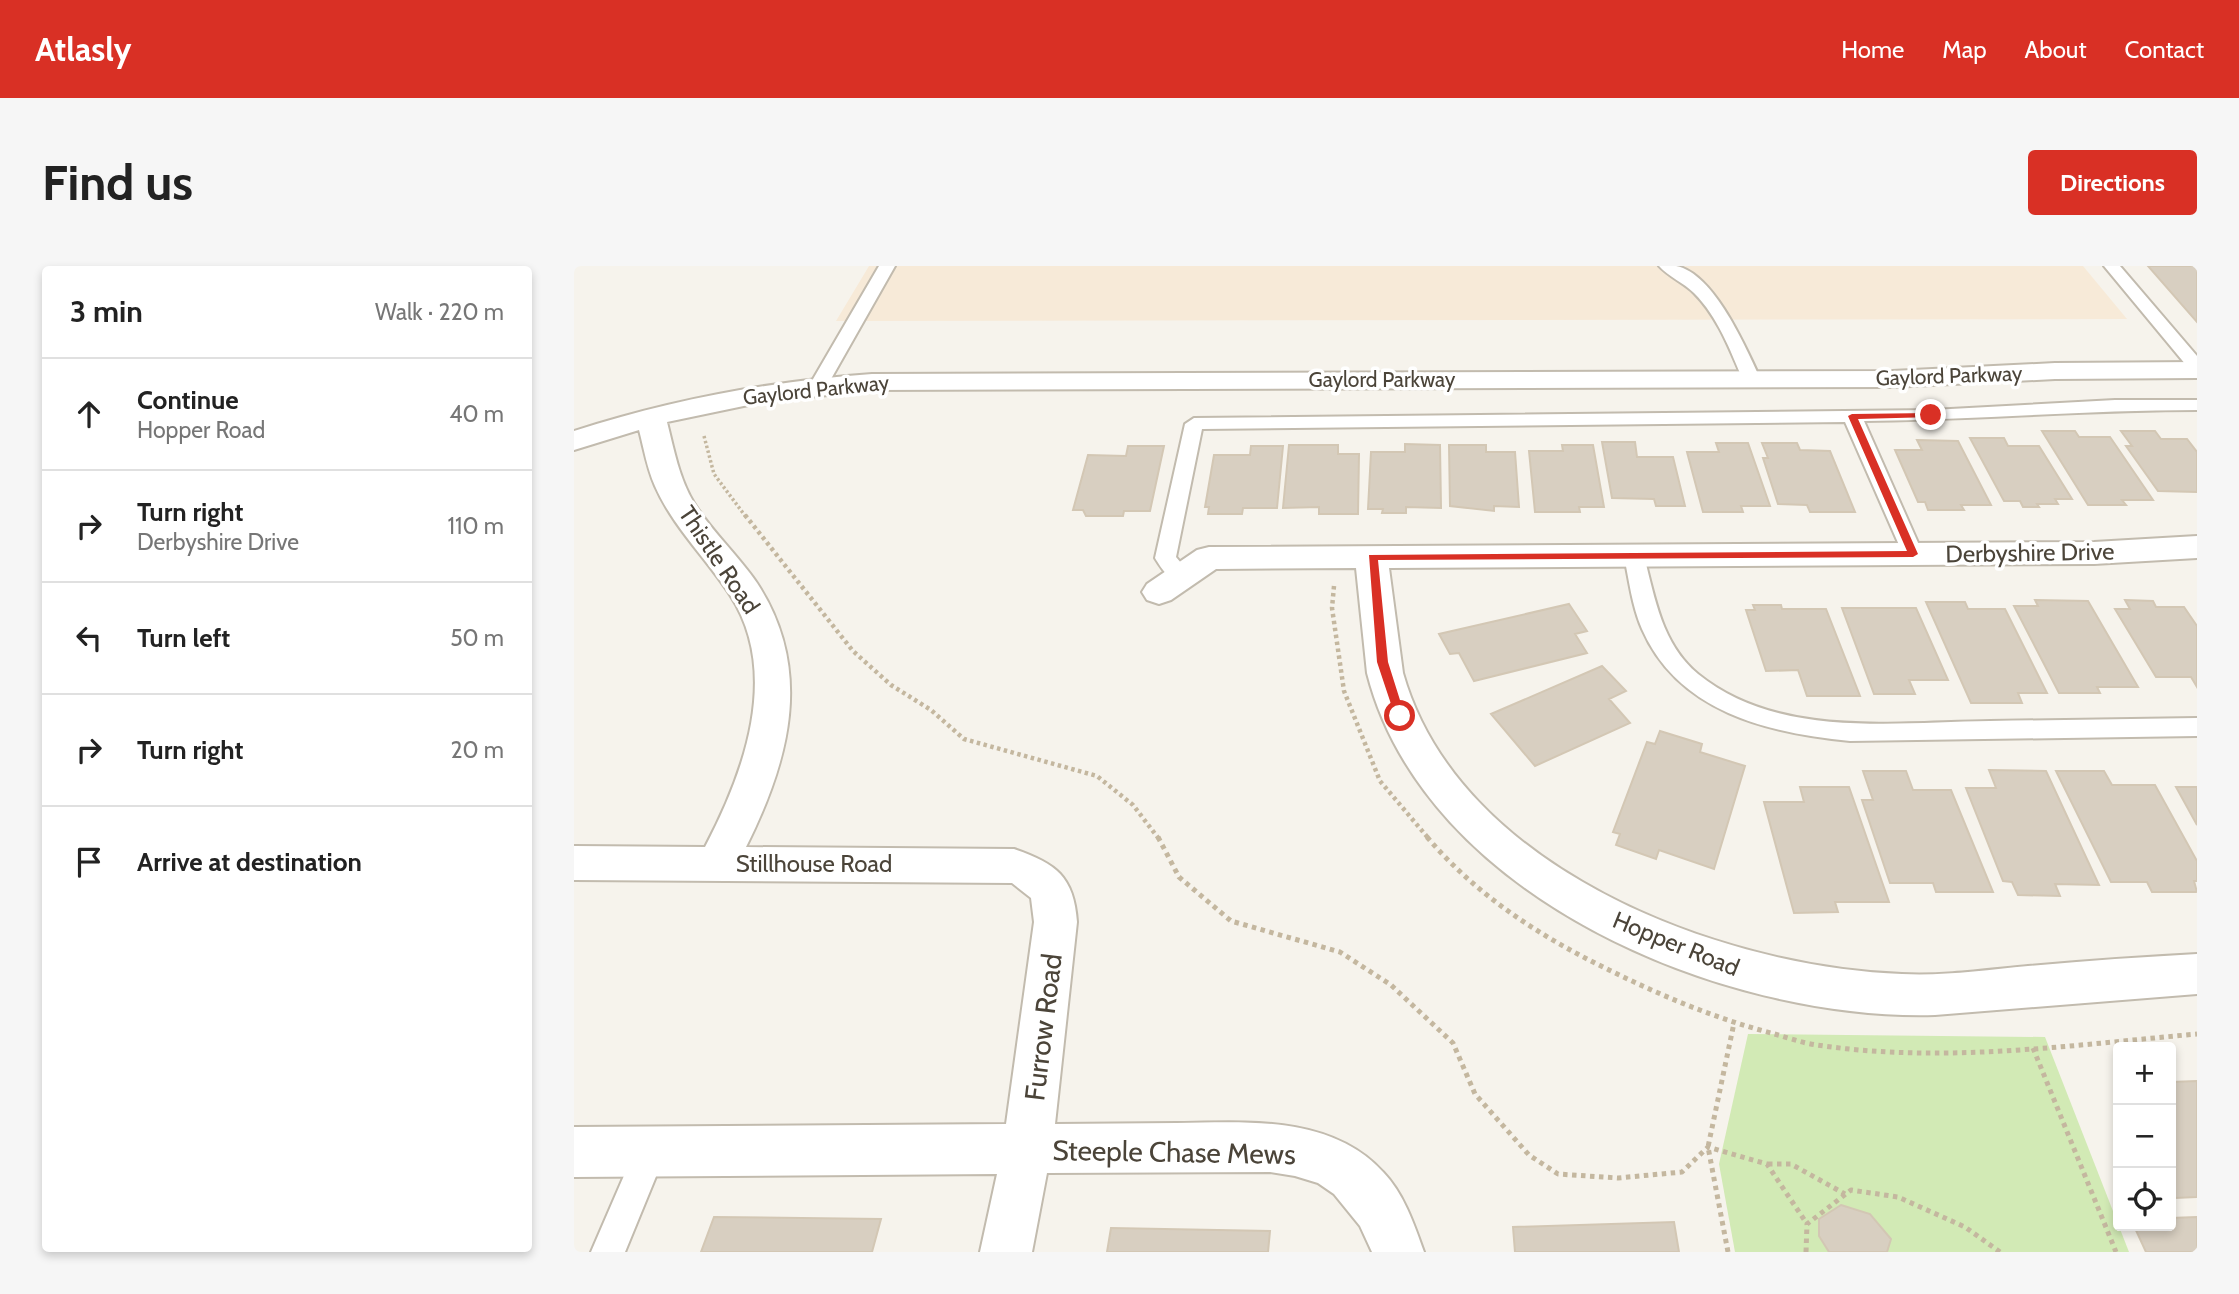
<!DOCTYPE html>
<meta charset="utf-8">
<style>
:root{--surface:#fff;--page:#f6f6f6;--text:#222;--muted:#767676;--line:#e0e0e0;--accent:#d93025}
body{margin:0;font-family:Cabin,sans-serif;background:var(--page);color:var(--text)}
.controls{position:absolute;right:21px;bottom:21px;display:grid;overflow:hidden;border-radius:7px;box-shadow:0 4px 10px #0003}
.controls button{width:63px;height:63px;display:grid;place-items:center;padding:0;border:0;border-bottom:2px solid var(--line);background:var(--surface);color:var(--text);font:35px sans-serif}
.stop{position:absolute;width:21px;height:21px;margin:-16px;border:5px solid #d93025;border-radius:50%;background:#fff}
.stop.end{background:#d93025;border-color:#fff;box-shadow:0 2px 7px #0008}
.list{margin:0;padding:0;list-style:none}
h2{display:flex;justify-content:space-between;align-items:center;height:91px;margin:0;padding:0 28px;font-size:30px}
h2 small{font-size:23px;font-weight:400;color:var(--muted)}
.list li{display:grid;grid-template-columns:46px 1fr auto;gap:21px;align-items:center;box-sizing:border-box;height:112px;padding:0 28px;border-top:2px solid var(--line)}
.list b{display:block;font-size:26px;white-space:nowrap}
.list p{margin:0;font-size:23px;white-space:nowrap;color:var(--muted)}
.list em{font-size:23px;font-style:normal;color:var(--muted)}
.icon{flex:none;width:38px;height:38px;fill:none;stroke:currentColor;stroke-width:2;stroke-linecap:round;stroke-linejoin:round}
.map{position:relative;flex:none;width:1623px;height:986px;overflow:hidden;border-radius:7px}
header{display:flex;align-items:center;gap:42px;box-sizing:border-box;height:98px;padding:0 35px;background:var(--accent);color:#fff}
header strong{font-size:33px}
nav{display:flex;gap:38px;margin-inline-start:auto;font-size:24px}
.intro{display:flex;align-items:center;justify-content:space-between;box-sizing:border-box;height:168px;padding:0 42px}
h1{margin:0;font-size:49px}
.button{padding:18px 32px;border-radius:7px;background:var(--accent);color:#fff;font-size:24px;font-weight:700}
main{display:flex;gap:42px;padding:0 42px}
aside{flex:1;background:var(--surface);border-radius:7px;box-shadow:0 4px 10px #0003}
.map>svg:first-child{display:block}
.commercial{fill:#f7ead8}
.green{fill:#d2eab5}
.building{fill:#d8cfc1;stroke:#d3c7b4;stroke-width:2}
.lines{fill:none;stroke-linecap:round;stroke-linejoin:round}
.service-casing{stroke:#c2bbae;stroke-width:4}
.minor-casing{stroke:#c2bbae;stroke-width:4}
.path-far2{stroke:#c4b79f;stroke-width:3.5;stroke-dasharray:2.5 2.5;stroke-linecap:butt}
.path-far1{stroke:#c4b79f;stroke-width:4.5;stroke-dasharray:3.5 3.5;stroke-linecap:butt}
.path{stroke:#c4b79f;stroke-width:5;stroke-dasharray:4.5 4.5;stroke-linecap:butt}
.service{fill:#fff;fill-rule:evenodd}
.minor{fill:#fff;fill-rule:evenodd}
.route{fill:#d93025}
.labels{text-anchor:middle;stroke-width:7;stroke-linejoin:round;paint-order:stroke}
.far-street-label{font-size:21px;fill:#4b4439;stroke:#fff}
.street-label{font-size:24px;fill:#4b4439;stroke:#fff}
.near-street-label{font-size:28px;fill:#4b4439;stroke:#fff}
</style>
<header>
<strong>Atlasly</strong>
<nav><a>Home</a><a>Map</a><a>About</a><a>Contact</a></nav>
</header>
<div class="intro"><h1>Find us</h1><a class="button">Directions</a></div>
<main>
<aside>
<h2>3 min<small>Walk · 220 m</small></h2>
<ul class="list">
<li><svg class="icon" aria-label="ahead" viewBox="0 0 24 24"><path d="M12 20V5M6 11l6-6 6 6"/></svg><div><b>Continue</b><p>Hopper Road</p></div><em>40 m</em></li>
<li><svg class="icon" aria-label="right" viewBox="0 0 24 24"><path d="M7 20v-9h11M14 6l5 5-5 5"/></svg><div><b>Turn right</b><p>Derbyshire Drive</p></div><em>110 m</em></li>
<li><svg class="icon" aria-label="left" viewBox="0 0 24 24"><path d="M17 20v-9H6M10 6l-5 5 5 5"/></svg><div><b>Turn left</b></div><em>50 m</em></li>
<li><svg class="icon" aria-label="right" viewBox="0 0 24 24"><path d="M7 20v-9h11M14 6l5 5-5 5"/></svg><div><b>Turn right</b></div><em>20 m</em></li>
<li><svg class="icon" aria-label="arrive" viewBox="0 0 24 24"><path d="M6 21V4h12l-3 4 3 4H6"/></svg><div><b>Arrive at destination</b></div></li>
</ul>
</aside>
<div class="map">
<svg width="1623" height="986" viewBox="0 0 1623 986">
<rect width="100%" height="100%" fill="#f6f3ec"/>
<path class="commercial" d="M295 0H1509L1553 53 262 55Z"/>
<path class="green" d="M1174 768 1471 771 1555 986H1161L1145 898Z"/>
<path class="building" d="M1574 0H1623V56Z
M1468 165H1501L1505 171H1536L1579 234H1548L1552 239H1514Z
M1547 165H1581L1587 173H1613L1623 186V226L1584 225 1552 180H1558Z
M1396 172H1430L1434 180H1465L1498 233H1481L1484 238H1463L1465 241H1449L1446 235H1430Z
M1343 174 1384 175 1417 239H1387L1390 244H1354L1351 236H1344L1321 184H1348Z
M1028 176H1061L1063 191H1099L1111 240H1082L1080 233 1038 232Z
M1142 177H1174L1196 240H1167L1169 246H1129L1113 186H1145Z
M1188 177H1223L1226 184 1256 185 1281 246H1236L1233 239 1204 238 1189 192H1194Z
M831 178 866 179 867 242 832 241V247H808L809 243H794L797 186H831Z
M715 179H764V188H785L784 248H745V241L709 242Z
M875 179H912V186H941L945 241 920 240V245L876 240Z
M988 179H1019L1030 241H1005L1006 246H961L955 185H989Z
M554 180H590L576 245H550L549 250H512L509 244H499L514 189 552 190Z
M677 180H709L703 242H669L668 248H634L635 241H631L640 189H676Z
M1461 334 1514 335 1564 421H1523L1526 427H1485L1440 340H1464Z
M1551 334 1579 335 1582 341H1610L1623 360V421L1617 411H1582L1541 343H1556Z
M1352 336H1391L1394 343H1431L1473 427H1444L1448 437H1397Z
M995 338 1013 365 1001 368 1013 387 900 415 885 387 876 388 865 368Z
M1179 339H1207L1208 343H1252L1286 430H1233L1224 404 1192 405 1172 344H1181Z
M1268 342H1342L1374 414H1335L1341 428H1300Z
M1028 400 1052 425 1035 433 1056 457 961 500 917 448Z
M1086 465 1128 478 1126 486 1171 500 1140 603 1085 584 1082 593 1042 579 1046 568 1039 566 1073 476 1081 478Z
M1415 504 1472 505 1525 619 1481 618 1486 630 1444 629 1438 616 1429 615 1392 522H1422Z
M1289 505H1332L1339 524H1377L1419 626H1362L1359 617H1316L1288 534H1299Z
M1482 505H1530L1538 519H1581L1623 595V615H1620L1623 626H1578L1573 616H1537Z
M1226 521H1275L1315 636H1261L1264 646 1220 647 1190 536H1230Z
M1602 521H1623V559Z
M1623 815V931L1601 932 1597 924V816Z
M1267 939 1296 948 1317 973 1313 986H1255L1245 970V953Z
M140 951 307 953 298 986H127Z
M1623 951V986H1572L1560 960H1597V952Z
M1100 956 1105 986H941L939 961Z
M537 962 696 965 694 986H533Z"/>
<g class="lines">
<defs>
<path id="service" d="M305 0H321L253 120 250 124H238L235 120Z
M1085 0C1090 0 1097 0 1102 0 1140 7 1172 82 1187 114L1184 118H1172L1169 114C1156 84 1144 51 1120 27 1110 17 1095 11 1085 0Z
M1530 0H1546L1623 90V106L1617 105Z
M1541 134H1623V144C1512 144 1401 154 1290 155L1349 288 1346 293H1332L1329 288 1271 156 628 163 602 291 619 311 616 316C599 321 589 305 581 292L611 158 620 152 1358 144Z
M1060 283 1067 285 1070 290C1081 333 1088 378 1124 408 1204 473 1321 456 1416 455 1485 454 1554 453 1623 452V470L1276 475C1194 467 1104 446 1068 363 1058 340 1055 314 1050 290L1053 285Z
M76 870 87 875 92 886 51 986H17L65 875Z"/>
<path id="minor" d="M1623 96V112L1481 113 1318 121 298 124 184 137 93 156C100 184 105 212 120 237 138 266 164 289 183 317 240 404 215 495 172 581L440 583C481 597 500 610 503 656L481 858C522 858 562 857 603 857 673 856 757 849 809 906 830 928 840 958 850 986H798L786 960 760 928 744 917 721 910 696 906 473 907 458 986H406L423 908 0 911V861L432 858 460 656 457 632 438 617 0 614V580L131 581C170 507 207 407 156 329 132 292 99 261 81 220 73 202 70 183 65 164L0 184V165C97 134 196 115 298 108L1318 105 1481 97Z
M1623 270V292L1520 298 815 302 829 407C884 602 1144 701 1328 708 1370 710 1412 704 1454 700 1511 695 1567 691 1623 688V728L1361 749C1149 755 850 631 793 407L782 302 642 303 597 334 585 338 573 334 568 326 573 318 623 284 635 281 1520 276Z"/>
</defs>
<use href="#service" class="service-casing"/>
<use href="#minor" class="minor-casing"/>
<path class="path-far2" d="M130 170 140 208 172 251"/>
<path class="path-far1" d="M171 249 279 385 317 419 357 444 390 473 523 510 559 539 585 573
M760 320 758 342 770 425 806 515 855 573"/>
<path class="path" d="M584 571 605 611 657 655 766 686 817 719 879 777 901 828 955 889 984 908 1044 912 1108 906 1134 881 1193 898 1233 958
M853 571C903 630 967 671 1035 704 1088 730 1140 752 1197 767 1212 771 1228 777 1243 779 1368 798 1498 779 1623 768
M1459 782 1542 986
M1194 898H1217L1271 928
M1154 986 1134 881 1160 757
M1232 986 1233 958 1277 924 1324 931 1391 961 1426 986"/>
<use href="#service" class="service"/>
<use href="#minor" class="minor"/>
</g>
<path class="route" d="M1357 147 1360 151 1284 153 1344 288 1339 291 804 294 814 396 831 450 826 454 822 453 803 396 795 289 1333 285 1274 150 1278 148Z"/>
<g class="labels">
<g class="far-street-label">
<text transform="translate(1375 110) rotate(-2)" y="7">Gaylord Parkway</text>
<text x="808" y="121">Gaylord Parkway</text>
<text transform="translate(242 124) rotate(-6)" y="7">Gaylord Parkway</text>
</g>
<g class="street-label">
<text transform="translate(1456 287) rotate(-1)" y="8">Derbyshire Drive</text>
<text transform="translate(145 294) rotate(56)" y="8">Thistle Road</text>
<text x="240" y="606">Stillhouse Road</text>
<text transform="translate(1102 678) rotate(22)" y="8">Hopper Road</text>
</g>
<g class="near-street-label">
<text transform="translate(469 761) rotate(-83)" y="10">Furrow Road</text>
<text transform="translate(600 886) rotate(1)" y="10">Steeple Chase Mews</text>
</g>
</g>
</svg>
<div class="controls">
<button>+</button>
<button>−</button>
<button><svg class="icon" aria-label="locate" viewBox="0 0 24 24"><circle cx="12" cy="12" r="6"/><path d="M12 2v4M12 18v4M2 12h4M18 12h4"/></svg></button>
</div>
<div class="stop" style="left:826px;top:450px"></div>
<div class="stop end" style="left:1357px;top:149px"></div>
</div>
</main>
